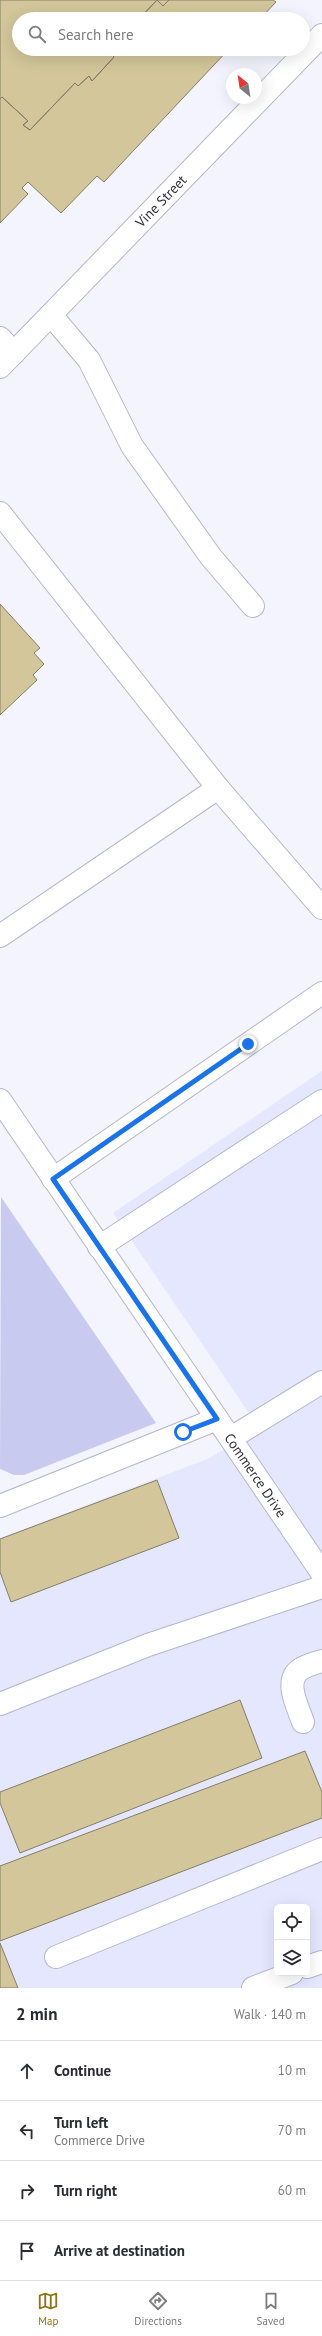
<!DOCTYPE html>
<meta charset="utf-8">
<style>
:root{--surface:#fff;--page:#f7f7f7;--text:#2b2b33;--muted:#7c7c81;--line:#e1e1e2;--accent:#8c7418}
body{margin:0;font-family:"PT Sans",sans-serif;background:var(--page);color:var(--text)}
.controls{position:absolute;right:12px;bottom:12px;display:grid;overflow:hidden;border-radius:6px;box-shadow:0 4px 16px #0002}
.controls button{width:36px;height:36px;display:grid;place-items:center;padding:0;border:0;border-bottom:1px solid var(--line);background:var(--surface);color:var(--text);font:20px sans-serif}
.compass{position:absolute;left:226px;top:68px;width:36px;height:36px;border-radius:50%;background:var(--surface);box-shadow:0 4px 16px #0002;rotate:330deg}
.stop{position:absolute;width:12px;height:12px;margin:-9px;border:3px solid #1a73e8;border-radius:50%;background:#fff}
.stop.end{background:#1a73e8;border-color:#fff;box-shadow:0 1px 4px #0008}
.list{margin:0;padding:0;list-style:none}
h2{display:flex;justify-content:space-between;align-items:center;height:52px;margin:0;padding:0 16px;font-size:17px}
h2 small{font-size:13px;font-weight:400;color:var(--muted)}
.list li{display:grid;grid-template-columns:26px 1fr auto;gap:12px;align-items:center;box-sizing:border-box;height:60px;padding:0 16px;border-top:1px solid var(--line)}
.list b{display:block;font-size:15px;white-space:nowrap}
.list p{margin:0;font-size:13px;white-space:nowrap;color:var(--muted)}
.list em{font-size:13px;font-style:normal;color:var(--muted)}
.icon{flex:none;width:22px;height:22px;fill:none;stroke:currentColor;stroke-width:2;stroke-linecap:round;stroke-linejoin:round}
.map{position:relative;flex:none;width:322px;height:1988px;overflow:hidden}
.search{position:absolute;background:var(--surface);box-shadow:0 4px 16px #0002;left:12px;right:12px;top:12px;height:44px;display:flex;align-items:center;gap:10px;box-sizing:border-box;padding:0 14px;border-radius:22px;color:var(--muted);font-size:15px}
.sheet{height:292px;background:var(--surface)}
nav{display:flex;justify-content:space-around;align-items:center;box-sizing:border-box;height:56px;border-top:1px solid var(--line);background:var(--surface);font-size:11px;color:var(--muted)}
nav a{display:grid;justify-items:center;gap:2px}
nav .on{color:var(--accent)}
.map>svg:first-child{display:block}
.built{fill:#e5e7ff;fill-rule:evenodd}
.green{fill:#c8cbef}
.building{fill:#d2c69a;stroke:#837e6a}
.lines{fill:none;stroke-linecap:round;stroke-linejoin:round}
.minor-casing{stroke:#b5b7cc;stroke-width:24}
.minor{stroke:#fff;stroke-width:22}
.route{stroke:#1a73e8;stroke-width:5}
.labels{text-anchor:middle;stroke-width:3;stroke-linejoin:round;paint-order:stroke}
.street-label{font-size:14px;fill:#2e2f37;stroke:#fff}
</style>
<div class="map">
<svg width="322" height="1988" viewBox="0 0 322 1988">
<rect width="100%" height="100%" fill="#f3f4fd"/>
<path class="built" d="M322 1071V1988H0V1538L210 1458 259 1428 113 1213ZM277 1907H307V1973H277Z"/>
<path class="green" d="M1 1197 156 1423 24 1475H14L0 1469Z"/>
<path class="building" d="M0 0H169L163 6 157 0 139 19H19V49H110L108 51 114 57 92 81 89 76 78 86 75 83 30 130 23 125 28 121 2 97 0 99Z
M157 0 163 6 169 0H273L276 2 260 19H139Z
M110 49H229L104 182 97 176 61 213 28 182 22 188 28 194 0 223V99L2 97 28 121 23 125 30 130 75 83 78 86 89 76 92 81 114 57 108 51Z
M0 604 40 648 34 653 44 664 33 675 37 680 0 715Z
M157 1480 179 1538 11 1602 0 1572V1539Z
M240 1700 262 1758 20 1853 0 1803V1792Z
M305 1751 322 1792V1818L0 1941V1866Z
M0 1943 18 1988H0Z"/>
<g class="lines">
<defs>
<g id="minor">
<path d="M51 315 89 360 132 446 211 557 253 606"/>
<path d="M0 338 14 353"/>
<path id="s1" d="M0 367 322 35"/>
<path d="M0 513 218 788 0 936"/>
<path d="M218 788 322 908"/>
<path id="s2" d="M0 1100 322 1573"/>
<path d="M53 1179 322 993"/>
<path d="M99 1247 322 1101"/>
<path d="M231 1438 322 1382"/>
<path d="M0 1506 217 1419"/>
<path d="M0 1704 148 1645 322 1587"/>
<path d="M303 1722C298 1707 283 1680 301 1669 307 1665 315 1663 322 1661"/>
<path d="M56 1957 322 1849"/>
<path d="M307 1967 322 1962"/>
<path d="M253 1988 292 1973"/>
</g>
</defs>
<use href="#minor" class="minor-casing"/>
<use href="#minor" class="minor"/>
</g>
<g class="lines">
<path class="route" d="M183 1432 217 1419 53 1179 248 1044"/>
</g>
<g class="labels">
<g class="street-label">
<text dy="5" stroke="none"><textPath href="#s1" startOffset="231">Vine Street</textPath></text>
<text dy="5" stroke="none"><textPath href="#s2" startOffset="454">Commerce Drive</textPath></text>
</g>
</g>
</svg>
<div class="controls">
<button><svg class="icon" aria-label="locate" viewBox="0 0 24 24"><circle cx="12" cy="12" r="6"/><path d="M12 2v4M12 18v4M2 12h4M18 12h4"/></svg></button>
<button><svg class="icon" aria-label="layers" viewBox="0 0 24 24"><path d="M12 4l9 5-9 5-9-5zM3 14l9 5 9-5"/></svg></button>
</div>
<svg class="compass" viewBox="-18 -18 36 36"><path d="M0-13l5 13h-10z" fill="#e53935"/><path d="M0 13l5-13h-10z" fill="#7c7c81"/></svg>
<div class="stop" style="left:183px;top:1432px"></div>
<div class="stop end" style="left:248px;top:1044px"></div>
<div class="search"><svg class="icon" aria-label="search" viewBox="0 0 24 24"><circle cx="10" cy="10" r="6"/><path d="M15 15l6 6"/></svg>Search here</div>
</div>
<section class="sheet">
<h2>2 min<small>Walk · 140 m</small></h2>
<ul class="list">
<li><svg class="icon" aria-label="ahead" viewBox="0 0 24 24"><path d="M12 20V5M6 11l6-6 6 6"/></svg><div><b>Continue</b></div><em>10 m</em></li>
<li><svg class="icon" aria-label="left" viewBox="0 0 24 24"><path d="M17 20v-9H6M10 6l-5 5 5 5"/></svg><div><b>Turn left</b><p>Commerce Drive</p></div><em>70 m</em></li>
<li><svg class="icon" aria-label="right" viewBox="0 0 24 24"><path d="M7 20v-9h11M14 6l5 5-5 5"/></svg><div><b>Turn right</b></div><em>60 m</em></li>
<li><svg class="icon" aria-label="arrive" viewBox="0 0 24 24"><path d="M6 21V4h12l-3 4 3 4H6"/></svg><div><b>Arrive at destination</b></div></li>
</ul>
</section>
<nav>
<a class="on"><svg class="icon" aria-label="map" viewBox="0 0 24 24"><path d="M3 6l6-2 6 2 6-2v14l-6 2-6-2-6 2zM9 4v14M15 6v14"/></svg>Map</a>
<a><svg class="icon" aria-label="directions" viewBox="0 0 24 24"><path d="M12 3l9 9-9 9-9-9zM9 14v-3h6M13 9l2 2-2 2"/></svg>Directions</a>
<a><svg class="icon" aria-label="saved" viewBox="0 0 24 24"><path d="M7 4h10v16l-5-4-5 4z"/></svg>Saved</a>
</nav>
